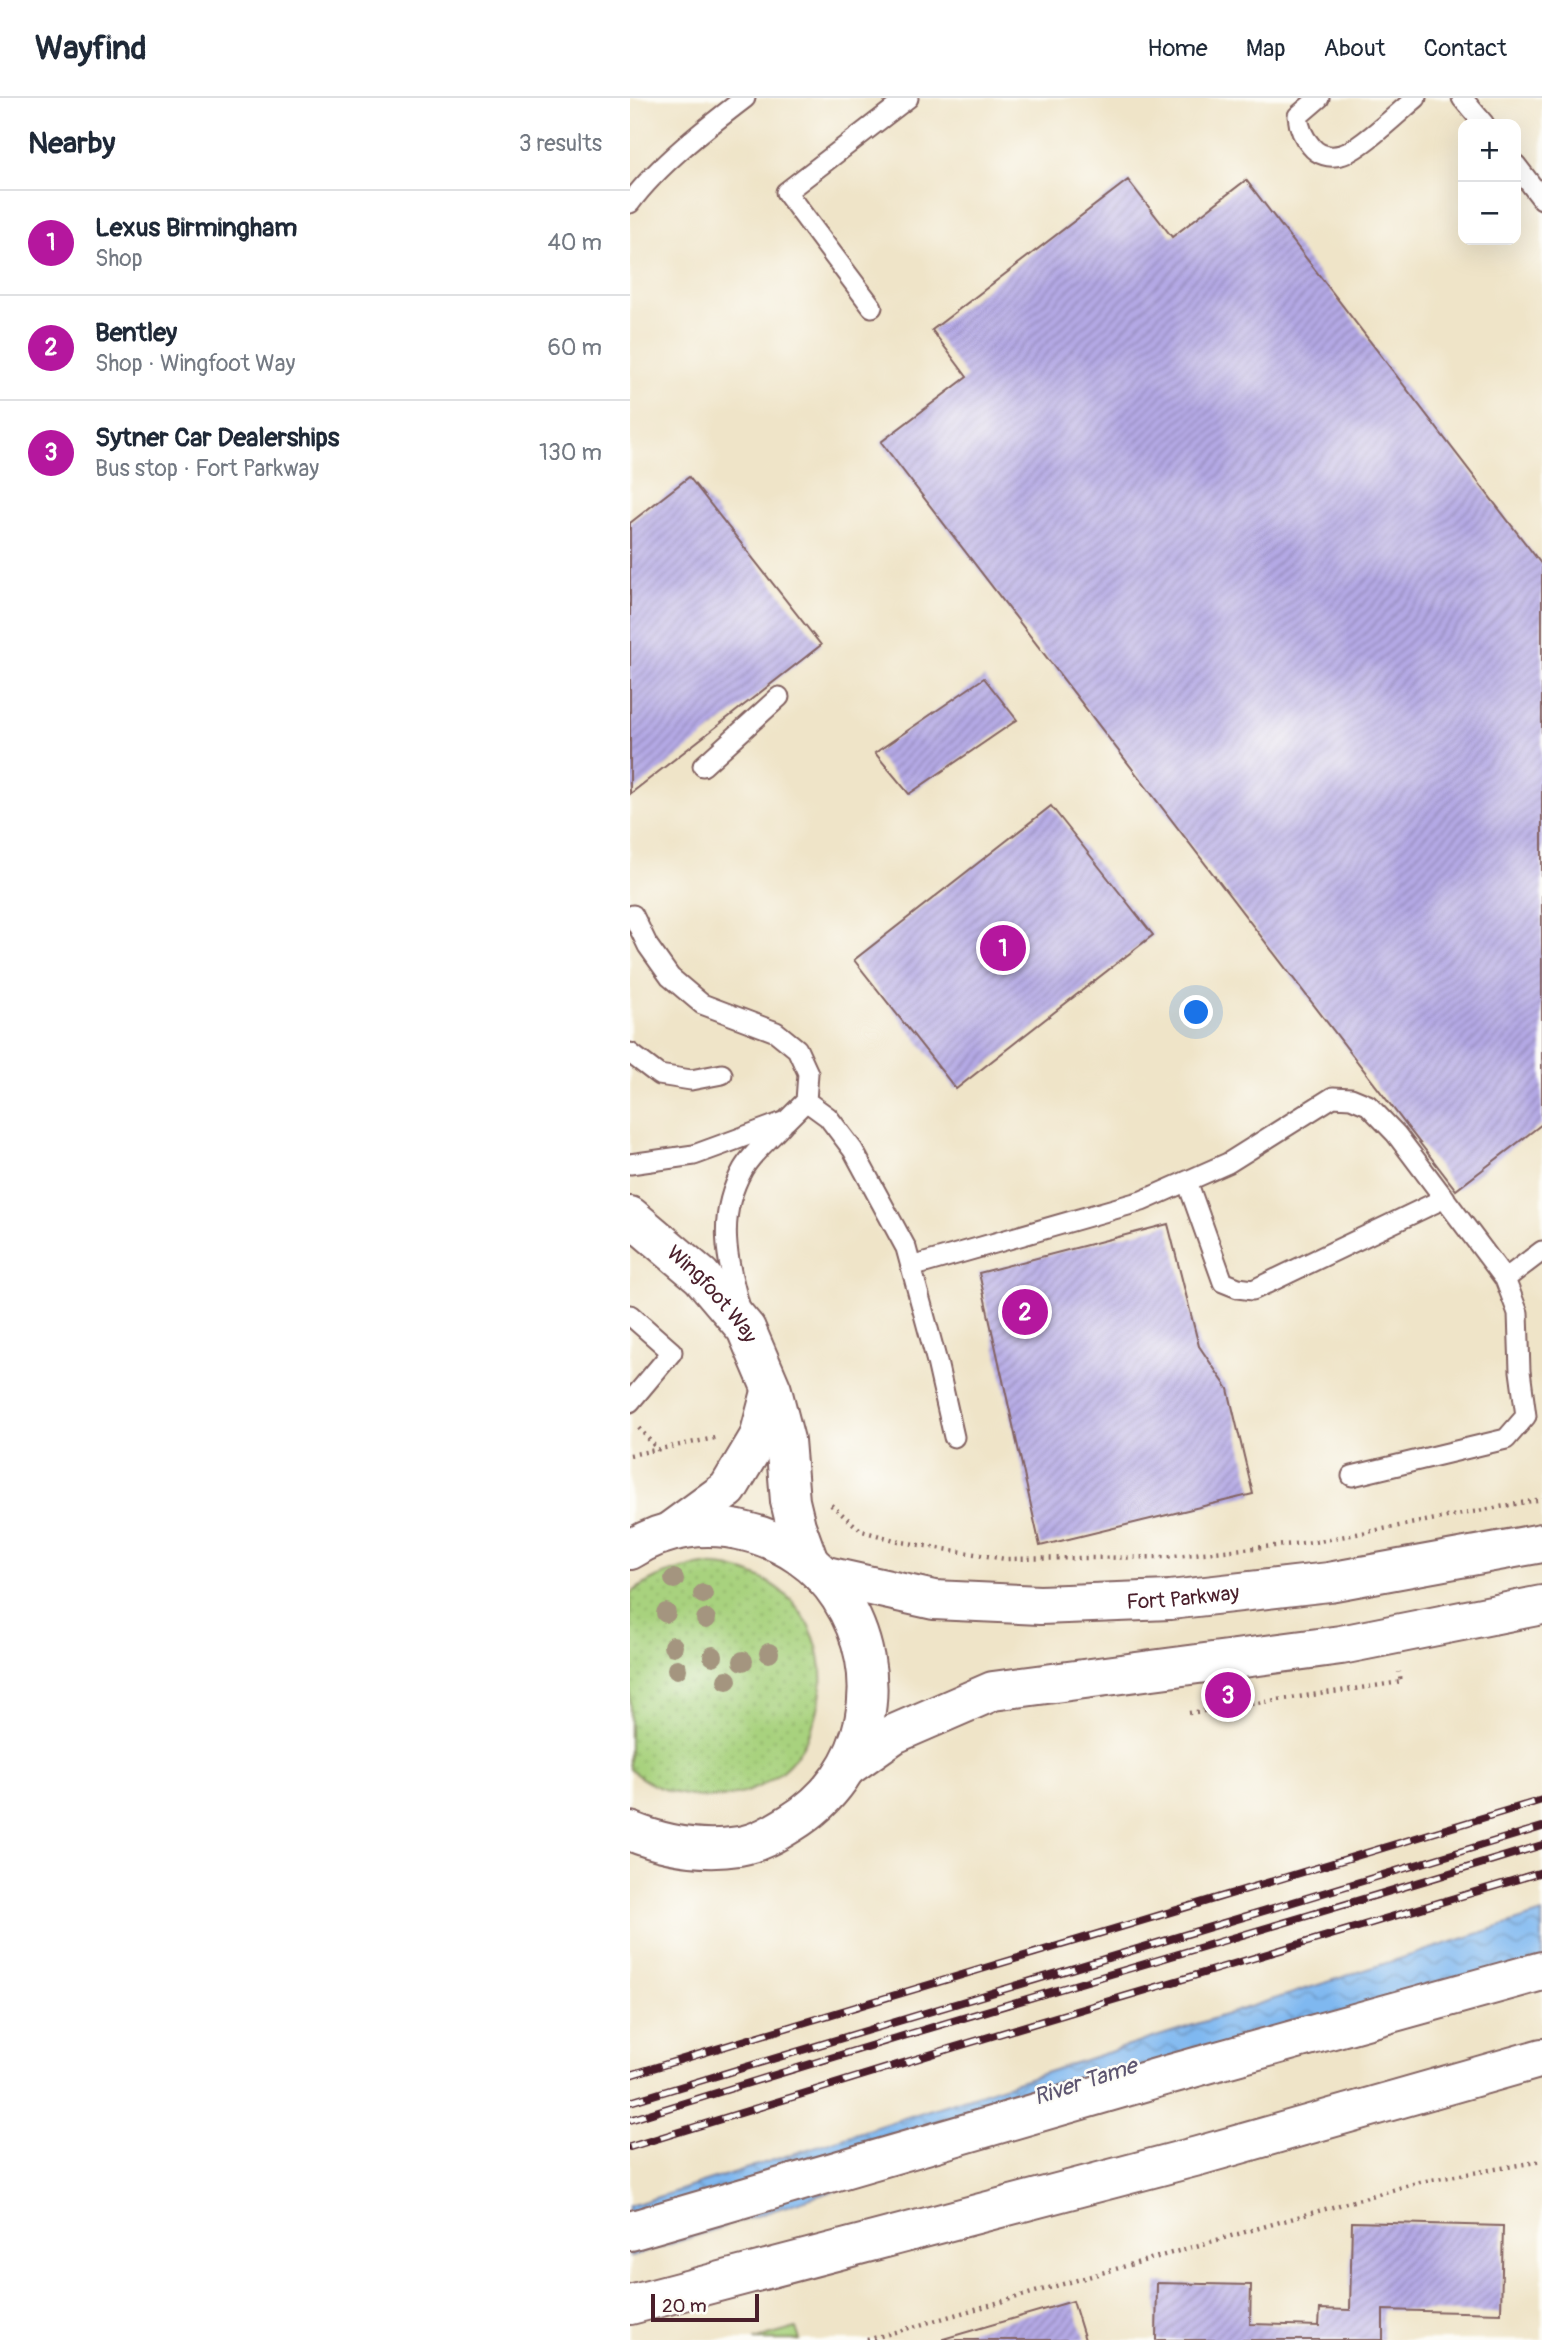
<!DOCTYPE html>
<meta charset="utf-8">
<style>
:root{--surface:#fff;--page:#f6f6f7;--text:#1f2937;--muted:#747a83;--line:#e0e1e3;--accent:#b5179e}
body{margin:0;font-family:Pangolin,sans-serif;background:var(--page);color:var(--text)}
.controls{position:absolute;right:21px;top:21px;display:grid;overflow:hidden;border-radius:14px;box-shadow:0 7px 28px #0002}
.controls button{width:63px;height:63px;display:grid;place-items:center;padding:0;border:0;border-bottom:2px solid var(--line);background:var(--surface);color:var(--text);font:35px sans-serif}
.scale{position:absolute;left:21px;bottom:18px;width:108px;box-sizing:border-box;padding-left:7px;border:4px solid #4a1f2b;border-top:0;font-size:19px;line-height:24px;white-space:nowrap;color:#4a1f2b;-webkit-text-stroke:5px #fdfcf7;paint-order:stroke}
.you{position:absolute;left:567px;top:915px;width:24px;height:24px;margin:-18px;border:5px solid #fff;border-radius:50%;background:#1a73e8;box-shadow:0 0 0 10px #1a73e833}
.badge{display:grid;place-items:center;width:46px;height:46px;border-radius:50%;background:var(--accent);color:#fff;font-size:23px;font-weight:700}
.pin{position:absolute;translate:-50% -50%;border:4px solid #fff;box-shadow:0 2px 7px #0006}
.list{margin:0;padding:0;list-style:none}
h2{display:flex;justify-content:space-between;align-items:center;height:91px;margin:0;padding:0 28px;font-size:30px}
h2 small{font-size:23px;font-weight:400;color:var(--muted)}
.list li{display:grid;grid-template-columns:46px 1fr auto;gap:21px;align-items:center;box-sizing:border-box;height:105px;padding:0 28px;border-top:2px solid var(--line)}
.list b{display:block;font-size:26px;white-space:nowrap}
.list p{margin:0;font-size:23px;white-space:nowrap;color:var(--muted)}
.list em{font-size:23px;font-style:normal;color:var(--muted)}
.map{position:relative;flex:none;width:912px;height:2242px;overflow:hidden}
header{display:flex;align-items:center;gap:42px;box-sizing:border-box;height:98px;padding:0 35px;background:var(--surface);border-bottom:2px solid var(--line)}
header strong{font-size:33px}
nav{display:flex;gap:38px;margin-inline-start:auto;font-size:24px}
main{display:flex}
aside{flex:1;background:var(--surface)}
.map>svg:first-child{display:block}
.grass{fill:url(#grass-dots);stroke:#797854;stroke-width:2}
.green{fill:#a8d27e;stroke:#797854;stroke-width:2}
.water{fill:url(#water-waves);stroke:#646c8e;stroke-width:2}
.building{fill:url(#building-hatch)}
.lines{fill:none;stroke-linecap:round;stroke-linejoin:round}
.service-casing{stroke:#846462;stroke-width:23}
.minor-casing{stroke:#846462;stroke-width:42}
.primary-casing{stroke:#846462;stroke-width:42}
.motorway-casing{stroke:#846462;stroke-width:42}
.path{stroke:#846462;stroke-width:4.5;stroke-dasharray:2 5;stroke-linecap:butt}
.service{stroke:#fff;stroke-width:19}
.minor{stroke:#fff;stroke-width:38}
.primary{stroke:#fff;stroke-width:38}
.motorway{stroke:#fff;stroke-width:38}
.rail-casing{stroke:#4a1f2b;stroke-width:8}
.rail{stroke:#fdfcf7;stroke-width:5;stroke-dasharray:16;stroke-linecap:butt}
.tree{fill:#a4957f}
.labels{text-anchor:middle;stroke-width:5;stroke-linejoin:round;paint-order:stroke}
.street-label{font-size:21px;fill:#4a1f2b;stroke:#fdfcf7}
.water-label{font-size:23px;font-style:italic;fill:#5d5570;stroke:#fdfcf7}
</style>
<header>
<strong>Wayfind</strong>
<nav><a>Home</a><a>Map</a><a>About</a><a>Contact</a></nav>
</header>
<main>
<aside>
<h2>Nearby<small>3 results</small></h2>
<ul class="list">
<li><span class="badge">1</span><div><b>Lexus Birmingham</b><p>Shop</p></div><em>40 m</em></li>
<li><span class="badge">2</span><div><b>Bentley</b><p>Shop · Wingfoot Way</p></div><em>60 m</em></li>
<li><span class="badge">3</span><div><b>Sytner Car Dealerships</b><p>Bus stop · Fort Parkway</p></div><em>130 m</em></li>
</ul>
</aside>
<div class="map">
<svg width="912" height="2242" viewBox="0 0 912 2242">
<defs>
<pattern id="grass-dots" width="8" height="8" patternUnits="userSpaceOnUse" patternTransform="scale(1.75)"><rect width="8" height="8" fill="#a8d27e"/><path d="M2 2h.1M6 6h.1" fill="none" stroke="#92b46d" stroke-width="1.8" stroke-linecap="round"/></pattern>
<pattern id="water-waves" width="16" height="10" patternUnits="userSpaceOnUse" patternTransform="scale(1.75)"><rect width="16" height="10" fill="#7fb8f0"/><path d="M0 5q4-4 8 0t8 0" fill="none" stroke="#6a95c3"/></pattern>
<pattern id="building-hatch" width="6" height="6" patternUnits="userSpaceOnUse" patternTransform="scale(1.75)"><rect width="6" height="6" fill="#b4a9e5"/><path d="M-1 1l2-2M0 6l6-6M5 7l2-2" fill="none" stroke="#9489ba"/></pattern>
</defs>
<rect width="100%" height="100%" fill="#fdfcf7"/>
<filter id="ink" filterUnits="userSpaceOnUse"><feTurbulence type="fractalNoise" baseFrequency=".0143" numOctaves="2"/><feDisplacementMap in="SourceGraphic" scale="14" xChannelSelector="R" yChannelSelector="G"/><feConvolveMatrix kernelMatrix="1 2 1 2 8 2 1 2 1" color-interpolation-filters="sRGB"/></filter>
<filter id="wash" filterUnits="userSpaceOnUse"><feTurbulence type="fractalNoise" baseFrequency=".00686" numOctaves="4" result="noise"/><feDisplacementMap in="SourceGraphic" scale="28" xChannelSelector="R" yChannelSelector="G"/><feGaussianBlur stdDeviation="1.57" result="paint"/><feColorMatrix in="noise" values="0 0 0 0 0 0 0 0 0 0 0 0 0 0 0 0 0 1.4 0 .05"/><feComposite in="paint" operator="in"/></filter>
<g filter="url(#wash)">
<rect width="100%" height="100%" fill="#efe4c8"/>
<path class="grass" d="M74 1467C83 1468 92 1468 101 1470 242 1501 208 1712 68 1699 43 1696 18 1688 0 1671V1496C23 1478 46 1471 74 1467Z"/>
<path class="green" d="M166 2230 170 2242H124Z"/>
<path class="water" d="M912 1815V1862L0 2159V2108Z"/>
<g id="blocks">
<path class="building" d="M498 82 542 139 616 82 912 467V1026L826 1092 251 344 337 279 302 232Z
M59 379 191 547 0 696V425Z
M354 580 387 622 279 696 245 655Z
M421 708 523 837 326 991 224 862Z
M538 1126 569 1248 598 1291 623 1396 410 1448 349 1175Z
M722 2124 873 2128 871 2215 753 2212V2242H526L527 2185 621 2187 620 2226 689 2228 690 2211 720 2212Z
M443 2203 455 2242H313V2241Z"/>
</g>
</g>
<g filter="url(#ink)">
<use href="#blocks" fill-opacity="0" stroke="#846462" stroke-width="2"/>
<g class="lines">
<defs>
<path id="service" d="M689 0 668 18C669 30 673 39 681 48 688 57 699 60 711 57 729 53 769 14 786 0
M832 0 854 26
M886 67 912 101
M0 105C28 67 77 29 115 0
M242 209 156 94 278 0
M73 668 149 599
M0 955 29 977 61 982 92 976
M176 1003 198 1019 223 1052 276 1150 307 1264 324 1339
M0 1066 64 1057 105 1042 156 1023 176 1003 178 975 167 951 146 934 72 906 40 879 18 848 3 817
M557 1083 593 1184 608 1190 623 1192 815 1100
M281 1169 512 1103 598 1065 703 999 721 1000 738 1007 766 1036 875 1181 888 1215 890 1273 896 1318 876 1341 722 1378
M875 1181 912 1153
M110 1210C97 1161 86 1119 113 1071 122 1055 141 1040 153 1026
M0 1217 42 1254 0 1304"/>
<g id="minor">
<path id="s1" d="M0 1118 71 1178 116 1231 142 1292 155 1342 160 1403 166 1428 179 1464"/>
<path d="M42 1432 98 1391 129 1339 141 1294"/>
</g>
<g id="primary">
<path d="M0 1452C35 1429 77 1424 117 1434 154 1443 189 1466 210 1499 260 1576 241 1676 161 1725 145 1735 128 1745 109 1748 71 1754 34 1747 0 1733"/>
<path id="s2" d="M192 1477 304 1502 410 1507 540 1502 699 1484 912 1445"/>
<path d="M217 1669 264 1636 363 1593 711 1547 912 1507"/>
</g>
<path id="motorway" d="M0 2133 530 1979 912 1873
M0 2207 568 2058 912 1960"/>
</defs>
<use href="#service" class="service-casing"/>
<use href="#minor" class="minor-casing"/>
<use href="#primary" class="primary-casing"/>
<use href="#motorway" class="motorway-casing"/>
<path class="path" d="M9 1330 28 1352
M0 1357 85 1340
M201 1407 232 1433 272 1444 375 1461 534 1459 684 1444 912 1401
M559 1615 771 1584 769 1574
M237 2242 790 2084 912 2063"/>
<use href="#service" class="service"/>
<use href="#minor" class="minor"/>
<use href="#primary" class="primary"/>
<use href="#motorway" class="motorway"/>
<defs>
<path id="rail" d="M0 1977 912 1702
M0 2004 912 1729
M0 2022C303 1926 609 1840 912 1747
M0 2049 322 1950 912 1774"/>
</defs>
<use href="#rail" class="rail-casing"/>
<use href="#rail" class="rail"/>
</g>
<g class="tree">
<circle cx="44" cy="1481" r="10"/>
<circle cx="73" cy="1496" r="10"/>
<circle cx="36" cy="1515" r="10"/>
<circle cx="76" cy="1521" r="10"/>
<circle cx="43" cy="1548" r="10"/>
<circle cx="139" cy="1555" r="10"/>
<circle cx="83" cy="1558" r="10"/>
<circle cx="113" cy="1563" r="10"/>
<circle cx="47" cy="1571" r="10"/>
<circle cx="97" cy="1582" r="10"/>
</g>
</g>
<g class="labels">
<g class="street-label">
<text dy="7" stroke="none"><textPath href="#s1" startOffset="114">Wingfoot Way</textPath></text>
<text dy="7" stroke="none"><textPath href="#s2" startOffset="364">Fort Parkway</textPath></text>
</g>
<g class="water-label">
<text transform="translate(455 1983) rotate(-18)" y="8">River Tame</text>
</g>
</g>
</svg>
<div class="controls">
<button>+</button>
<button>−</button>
</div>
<div class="scale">20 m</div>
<div class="you"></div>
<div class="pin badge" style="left:373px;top:850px">1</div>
<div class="pin badge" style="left:395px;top:1214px">2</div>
<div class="pin badge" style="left:598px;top:1597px">3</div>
</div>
</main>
